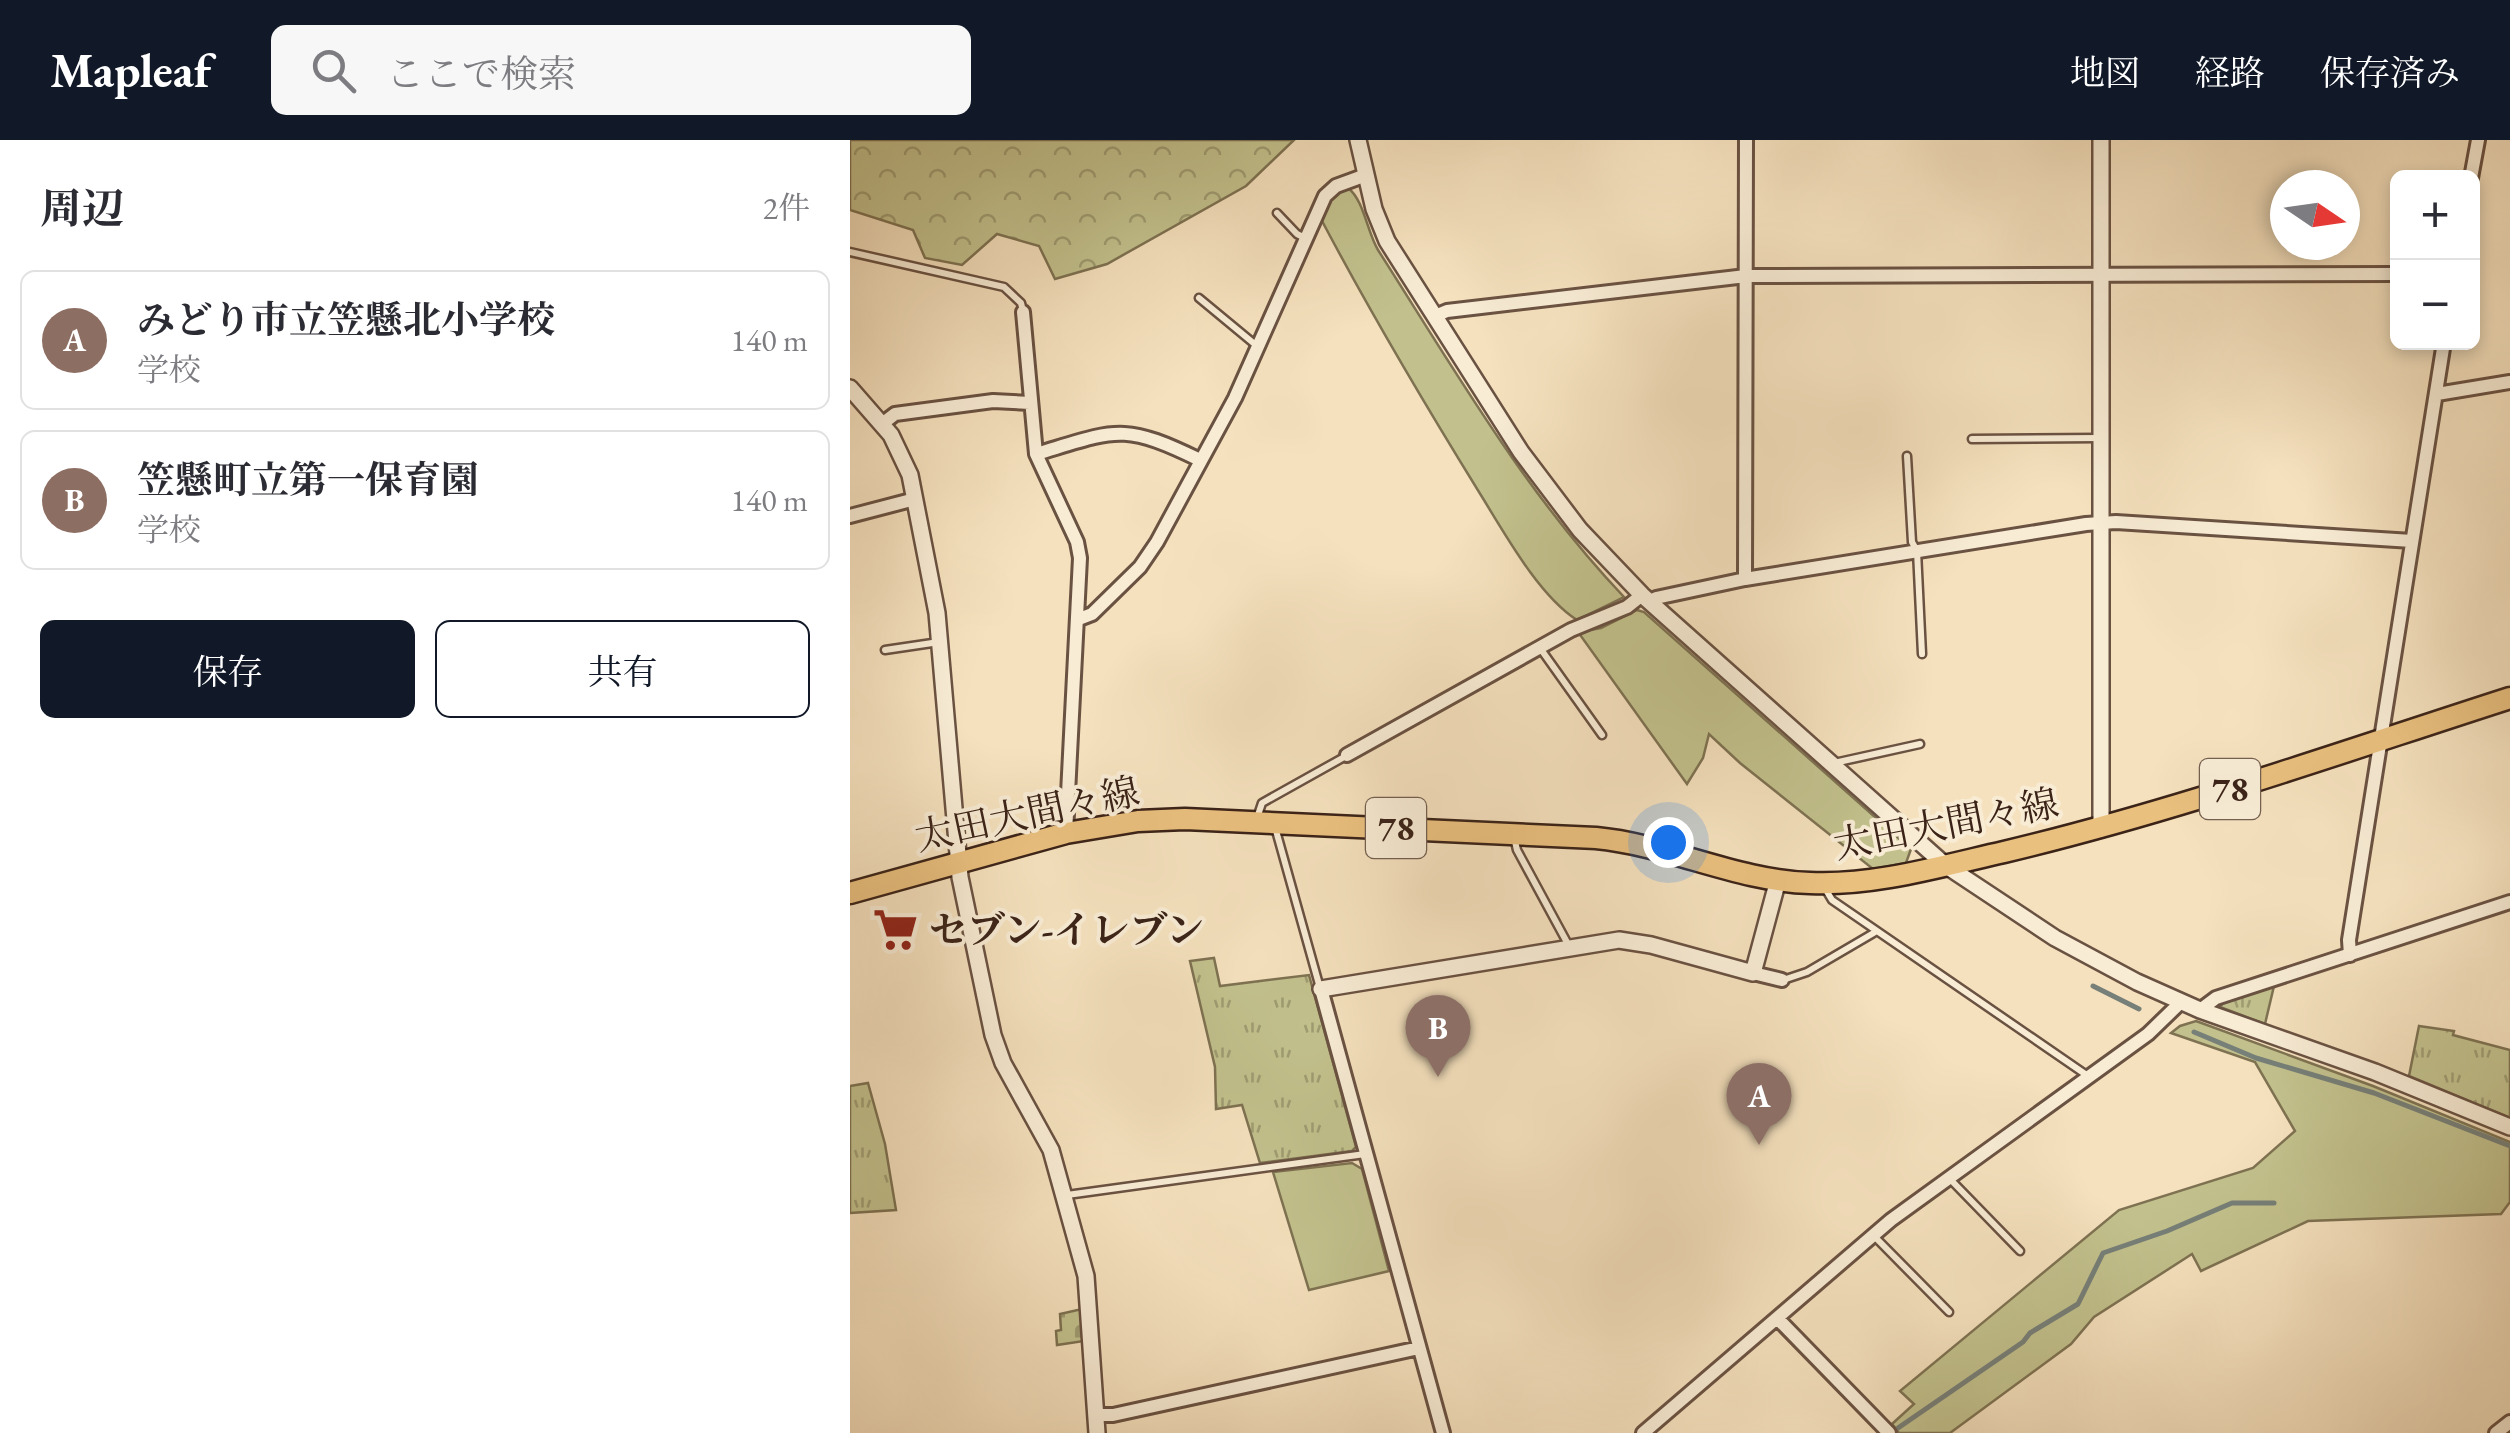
<!DOCTYPE html>
<html lang="ja">
<meta charset="utf-8">
<style>
:root{--surface:#fff;--page:#f7f7f7;--text:#2b2b33;--muted:#7c7c81;--line:#e1e1e2;--accent:#111827}
body{margin:0;font-family:"EB Garamond","Noto Serif JP",serif;background:var(--page);color:var(--text)}
.controls{position:absolute;right:30px;top:30px;display:grid;overflow:hidden;border-radius:15px;box-shadow:0 5px 15px #0003}
.controls button{width:90px;height:90px;display:grid;place-items:center;padding:0;border:0;border-bottom:2px solid var(--line);background:var(--surface);color:var(--text);font:50px sans-serif}
.compass{position:absolute;left:1420px;top:30px;width:90px;height:90px;border-radius:50%;background:var(--surface);box-shadow:0 5px 15px #0003;rotate:103deg}
.you{position:absolute;left:818px;top:702px;width:35px;height:35px;margin:-25px;border:8px solid #fff;border-radius:50%;background:#1a73e8;box-shadow:0 0 0 15px #1a73e833}
.badge{display:grid;place-items:center;width:65px;height:65px;border-radius:50%;background:var(--accent);color:#fff;font-size:32px;font-weight:700}
.pin{position:absolute;translate:-50% -82px;filter:drop-shadow(0 2px 5px #0008)}
.pin::after{content:'';position:absolute;top:52px;width:35px;height:30px;background:inherit;clip-path:polygon(0 0,100% 0,50% 100%)}
.list{margin:0;padding:0;list-style:none}
h2{display:flex;justify-content:space-between;align-items:center;height:130px;margin:0;padding:0 40px;font-size:42px}
h2 small{font-size:32px;font-weight:400;color:var(--muted)}
.list li{display:grid;grid-template-columns:65px 1fr auto;gap:30px;align-items:center;box-sizing:border-box;height:140px;margin:0 20px 20px;padding:0 20px;border:2px solid var(--line);border-radius:15px}
.list b{display:block;font-size:38px;white-space:nowrap}
.list p{margin:0;font-size:32px;white-space:nowrap;color:var(--muted)}
.list em{font-size:32px;font-style:normal;color:var(--muted)}
.actions{display:flex;gap:20px;padding:30px 40px}
.actions a{flex:1;padding:22px 0;border:2px solid var(--accent);border-radius:15px;text-align:center;font-size:35px;color:var(--accent)}
.actions .main{background:var(--accent);color:#fff}
.icon{flex:none;width:55px;height:55px;fill:none;stroke:currentColor;stroke-width:2;stroke-linecap:round;stroke-linejoin:round}
.map{position:relative;flex:none;width:1660px;height:1293px;overflow:hidden}
header{display:flex;align-items:center;gap:60px;box-sizing:border-box;height:140px;padding:0 50px;background:var(--accent);color:#fff}
header strong{font-size:48px}
nav{display:flex;gap:55px;margin-inline-start:auto;font-size:35px}
.search{width:700px;height:90px;background:var(--page);display:flex;align-items:center;gap:25px;box-sizing:border-box;padding:0 35px;border-radius:15px;color:var(--muted);font-size:38px}
main{display:flex}
aside{flex:1;background:var(--surface)}
.map>svg:first-child{display:block}
.grass{fill:url(#grass-tufts);stroke:#7e7252;stroke-width:2.5}
.forest{fill:url(#forest-crowns);stroke:#7e7252;stroke-width:2.5}
.cemetery{fill:url(#cemetery-stones);stroke:#7e7252;stroke-width:2.5}
.park{fill:#c2c18d;stroke:#7e7252;stroke-width:2.5}
.lines{fill:none;stroke-linecap:round;stroke-linejoin:round}
.stream{stroke:#767f78;stroke-width:5}
.service-casing{stroke:#6a5242;stroke-width:11}
.minor-casing{stroke:#6a5242;stroke-width:18}
.tertiary-casing{stroke:#6a5242;stroke-width:20}
.primary-casing{stroke:#3b2318;stroke-width:25}
.service{stroke:#f8ecd5;stroke-width:6}
.minor{stroke:#f8ecd5;stroke-width:12}
.tertiary{stroke:#f8ecd5;stroke-width:15}
.primary{stroke:#eac07f;stroke-width:20}
.labels{text-anchor:middle;stroke-width:8;stroke-linejoin:round;paint-order:stroke}
.shield{fill:#f8ecd5;stroke:#745f51;stroke-width:2.5}
.shield-label{font-size:35px;font-weight:bold;fill:#3b2318}
.street-label{font-size:38px;fill:#3b2318;stroke:#f8ecd5}
.poi-label{font-size:38px;font-weight:bold;fill:#3b2318;stroke:#f8ecd5;text-anchor:start}
</style>
<header>
<strong>Mapleaf</strong>
<div class="search"><svg class="icon" aria-label="search" viewBox="0 0 24 24"><circle cx="10" cy="10" r="6"/><path d="M15 15l6 6"/></svg>ここで検索</div>
<nav><a>地図</a><a>経路</a><a>保存済み</a></nav>
</header>
<main>
<aside>
<h2>周辺<small>2件</small></h2>
<ul class="list">
<li><span class="badge" style="background:#8d6e63">A</span><div><b>みどり市立笠懸北小学校</b><p>学校</p></div><em>140 m</em></li>
<li><span class="badge" style="background:#8d6e63">B</span><div><b>笠懸町立第一保育園</b><p>学校</p></div><em>140 m</em></li>
</ul>
<div class="actions"><a class="main">保存</a><a>共有</a></div>
</aside>
<div class="map">
<svg width="1660" height="1293" viewBox="0 0 1660 1293">
<defs>
<pattern id="grass-tufts" width="24" height="20" patternUnits="userSpaceOnUse" patternTransform="scale(2.5)"><rect width="24" height="20" fill="#c2c18d"/><path d="M3 7l-1-3M5 7V3M7 7l1-3M15 17l-1-3M17 17v-4M19 17l1-3" fill="none" stroke="#9f9c72"/></pattern>
<pattern id="forest-crowns" width="20" height="18" patternUnits="userSpaceOnUse" patternTransform="scale(2.5)"><rect width="20" height="18" fill="#c2c18d"/><path d="M2 6a3 3 0 1 1 6 0M12 15a3 3 0 1 1 6 0" fill="none" stroke="#9f9c72"/></pattern>
<pattern id="cemetery-stones" width="16" height="16" patternUnits="userSpaceOnUse" patternTransform="scale(2.5)"><rect width="16" height="16" fill="#c2c18d"/><path d="M2 7V4a2 2 0 0 1 4 0v3zM10 15v-3a2 2 0 0 1 4 0v3z" fill="#9f9c72"/></pattern>
</defs>
<rect width="100%" height="100%" fill="#f5e1be"/>
<filter id="stains"><feTurbulence type="fractalNoise" baseFrequency=".002" numOctaves="4"/><feColorMatrix values="0 0 0 0 .2 0 0 0 0 .09 0 0 0 0 .02 0 0 0 .5 -.17"/></filter>
<radialGradient id="worn" r=".72"><stop offset=".6" stop-color="#630" stop-opacity="0"/><stop offset="1" stop-color="#630" stop-opacity=".3"/></radialGradient>
<path class="grass" d="M364 818 370 846 459 835 506 1007 502 1011 410 1023 392 965 366 969 365 927 340 821Z
M1424 846 1415 884 1370 867 1373 863Z
M1569 886 1604 891 1603 895 1660 910V978L1559 936Z
M18 943 35 1004 46 1070 0 1073V946Z"/>
<path class="forest" d="M0 0H444L396 46 257 124 205 139 189 106 147 94 112 125 75 118 63 90 0 70Z"/>
<path class="cemetery" d="M232 1169 234 1201 207 1205 206 1191 211 1190 210 1174Z"/>
<path class="park" d="M498 48C514 60 517 92 528 110 604 229 676 354 774 457L727 480C688 455 654 392 629 352 574 263 520 172 471 79L483 56Z
M787 470 794 472 1061 709 1056 723 1023 729 890 623 859 594 853 618 837 644 728 492 751 488Z
M1346 881 1523 946 1660 1002V1062L1651 1074 1458 1081 1351 1131 1342 1114 1244 1177 1221 1204 1100 1293H1049L1042 1284 1064 1264 1050 1251 1269 1070 1403 1028 1445 991 1405 922 1321 893 1330 886Z
M502 1023 512 1029 539 1131 459 1150 423 1032Z"/>
<g class="lines">
<path class="stream" d="M1243 846 1289 869
M1344 892 1406 918 1524 953 1660 1006
M1048 1288 1173 1202 1180 1193 1228 1164 1253 1113 1317 1091 1382 1063H1424"/>
<defs>
<path id="service" d="M427 73 447 94 455 98
M0 112 154 147 171 163 173 171
M349 158 407 206
M1122 299 1249 298
M1057 316 1062 402 1067 411 1072 514
M690 508 752 595
M35 510 89 502
M984 623 1070 604
M407 678 412 663 496 616
M425 687 470 848
M664 697 667 710 719 806
M976 750 982 760 1238 936
M933 840 957 832 1027 791
M1099 1038 1170 1111
M217 1055 515 1014
M1024 1096 1099 1172"/>
<path id="minor" d="M1621 38 1628 0
M173 172 186 314 227 402 230 418 216 693
M585 176 597 171 896 136 1548 134
M1587 254 1660 242
M32 284 45 274 143 261 180 263
M186 314C266 290 272 282 350 320
M0 376 65 359
M895 439 896 0
M801 462 806 458 895 439 1236 384 1266 382 1562 401
M229 479 242 474 290 427 307 402 385 258 475 56 486 46 516 35
M497 615 721 490 777 467 792 455
M1500 815 1499 800 1594 202
M903 833 932 840
M471 849 593 1293
M1350 870 1366 858 1660 762
M928 1179 1039 1293
M246 1275H263L569 1208
M793 1293 1041 1080 1298 894 1331 862
M1646 1293 1660 1282"/>
<path id="tertiary" d="M508 0 524 69 537 101 671 312 730 390 792 455 1095 725 1205 798 1287 842 1350 870 1525 932 1660 987
M0 248 41 295 60 335 87 473 110 737 143 895 153 923 201 1010 236 1136 247 1293
M1251 689V0
M471 849 769 800 801 805 903 833 928 740"/>
<path id="primary" d="M0 753 216 693 288 681 335 679 746 698C819 705 887 741 960 743 1024 746 1092 726 1154 712 1326 671 1492 612 1660 558"/>
</defs>
<use href="#service" class="service-casing"/>
<use href="#minor" class="minor-casing"/>
<use href="#tertiary" class="tertiary-casing"/>
<use href="#primary" class="primary-casing"/>
<use href="#service" class="service"/>
<use href="#minor" class="minor"/>
<use href="#tertiary" class="tertiary"/>
<use href="#primary" class="primary"/>
</g>
<defs>
<symbol id="supermarket-bare" viewBox="-9 -9 18 18"><path d="M-6-5.5h2.5l.6 2H6L4.5 2H-2.5L-4.4-4H-6ZM-1.5 3.2a1.3 1.3 0 1 0 .1 0ZM3 3.2a1.3 1.3 0 1 0 .1 0Z" fill="#8f2418" stroke="#f8ecd5" stroke-width="2.5" paint-order="stroke"/></symbol>
</defs>
<g fill-rule="evenodd">
<use href="#supermarket-bare" x="14" y="758" width="63" height="63"/>
</g>
<g class="labels">
<g class="shield">
<rect x="1350" y="619" width="60" height="60" rx="8"/>
<rect x="516" y="658" width="60" height="60" rx="8"/>
</g>
<g class="shield-label">
<text x="1380" y="661">78</text>
<text x="546" y="700">78</text>
</g>
<g class="street-label">
<text transform="translate(177 674) rotate(-12)" y="13">太田大間々線</text>
<text transform="translate(1096 684) rotate(-11)" y="13">太田大間々線</text>
</g>
<g class="poi-label">
<text x="79" y="803">セブン-イレブン</text>
</g>
</g>
<rect width="100%" height="100%" filter="url(#stains)"/>
<rect width="100%" height="100%" fill="url(#worn)"/>
</svg>
<div class="controls">
<button>+</button>
<button>−</button>
</div>
<svg class="compass" viewBox="-18 -18 36 36"><path d="M0-13l5 13h-10z" fill="#e53935"/><path d="M0 13l5-13h-10z" fill="#7c7c81"/></svg>
<div class="you"></div>
<div class="pin badge" style="left:909px;top:1005px;background:#8d6e63">A</div>
<div class="pin badge" style="left:588px;top:937px;background:#8d6e63">B</div>
</div>
</main>
